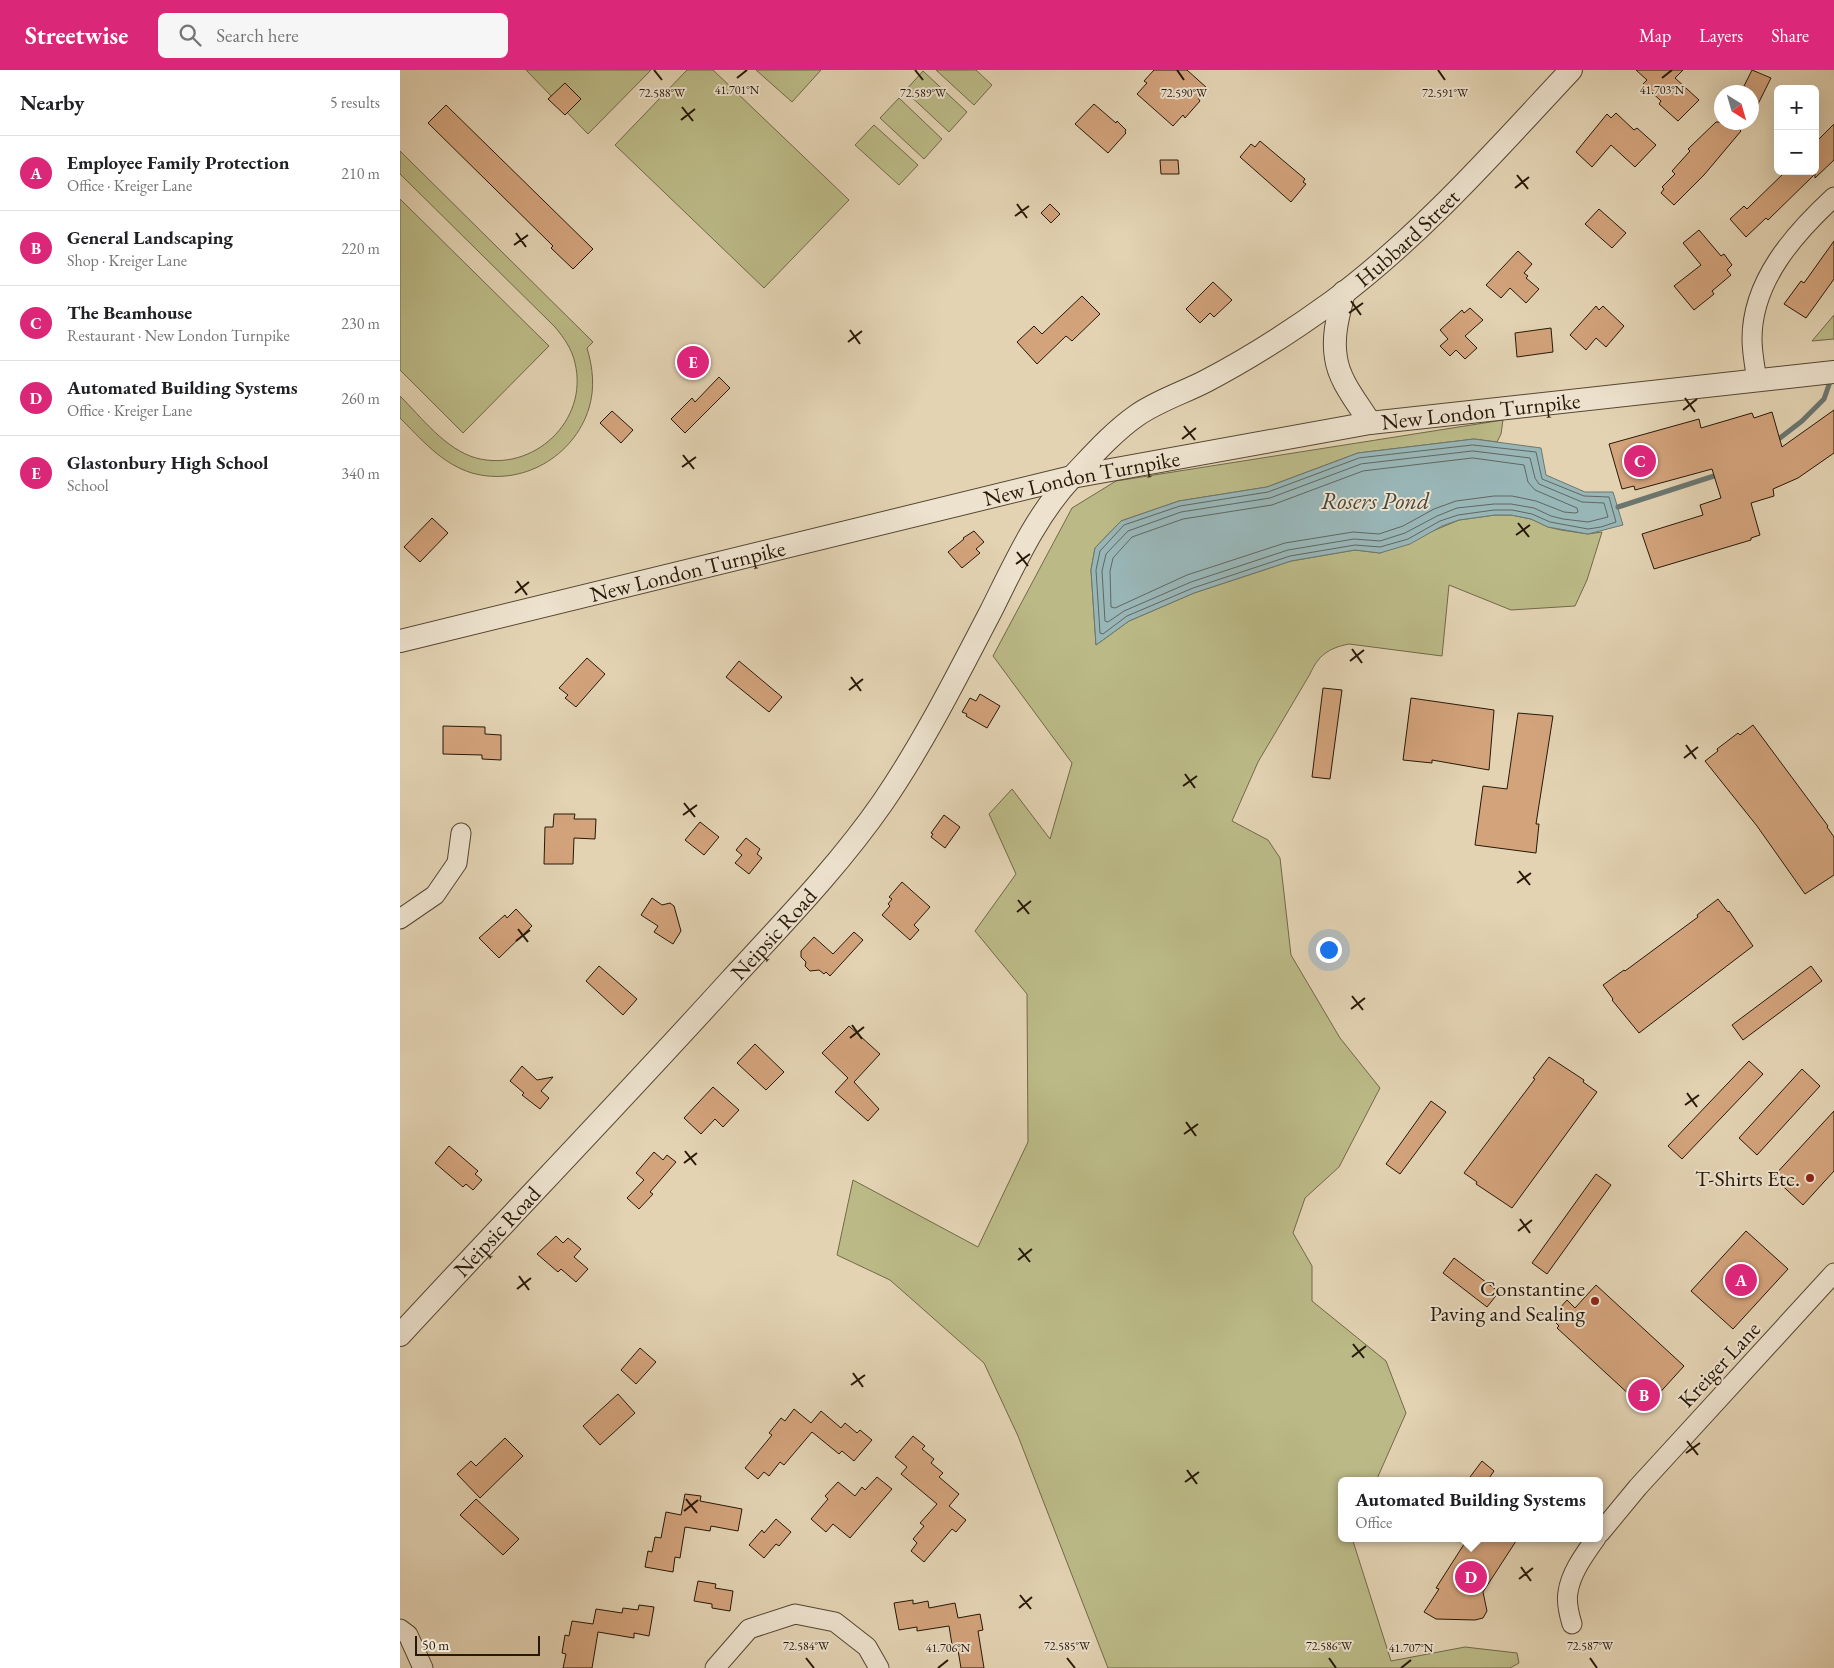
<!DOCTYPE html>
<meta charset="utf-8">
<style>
:root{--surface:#fff;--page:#f6f6f6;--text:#202124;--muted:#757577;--line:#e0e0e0;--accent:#db2777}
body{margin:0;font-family:"EB Garamond",serif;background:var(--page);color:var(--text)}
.controls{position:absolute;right:15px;top:15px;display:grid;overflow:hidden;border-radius:8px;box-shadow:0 5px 20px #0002}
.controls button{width:45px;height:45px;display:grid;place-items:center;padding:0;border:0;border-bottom:1px solid var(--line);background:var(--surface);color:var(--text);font:25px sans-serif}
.compass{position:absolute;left:1314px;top:15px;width:45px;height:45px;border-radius:50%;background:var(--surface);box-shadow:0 5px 20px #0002;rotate:143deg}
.scale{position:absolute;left:15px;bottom:12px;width:125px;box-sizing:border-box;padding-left:5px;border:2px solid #271808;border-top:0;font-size:14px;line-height:18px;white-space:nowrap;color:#271808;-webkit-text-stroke:4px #ede2ce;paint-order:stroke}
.you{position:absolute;left:928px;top:879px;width:18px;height:18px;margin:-12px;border:4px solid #fff;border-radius:50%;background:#1a73e8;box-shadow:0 0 0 8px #1a73e833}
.badge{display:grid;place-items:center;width:32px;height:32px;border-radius:50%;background:var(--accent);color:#fff;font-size:16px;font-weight:700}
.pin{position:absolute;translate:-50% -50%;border:2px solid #fff;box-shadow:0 1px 5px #0006}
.popup{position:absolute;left:938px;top:1407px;width:265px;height:65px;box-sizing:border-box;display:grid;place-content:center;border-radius:8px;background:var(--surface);filter:drop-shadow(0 1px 4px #0005);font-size:16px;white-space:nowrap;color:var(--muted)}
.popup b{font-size:19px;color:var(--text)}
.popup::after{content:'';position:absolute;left:50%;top:100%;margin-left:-10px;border:10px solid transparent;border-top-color:var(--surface)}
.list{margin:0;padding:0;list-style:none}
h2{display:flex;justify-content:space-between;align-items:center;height:65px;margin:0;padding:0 20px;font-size:21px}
h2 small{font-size:16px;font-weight:400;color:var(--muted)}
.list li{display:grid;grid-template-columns:32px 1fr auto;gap:15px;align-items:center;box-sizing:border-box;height:75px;padding:0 20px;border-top:1px solid var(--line)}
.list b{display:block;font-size:19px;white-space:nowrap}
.list p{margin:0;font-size:16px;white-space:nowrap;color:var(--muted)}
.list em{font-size:16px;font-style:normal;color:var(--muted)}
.icon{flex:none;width:28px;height:28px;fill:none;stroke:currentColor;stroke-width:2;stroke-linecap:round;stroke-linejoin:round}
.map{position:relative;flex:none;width:1434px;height:1598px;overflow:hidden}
header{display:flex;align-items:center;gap:30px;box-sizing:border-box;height:70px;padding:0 25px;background:var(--accent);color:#fff}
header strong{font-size:24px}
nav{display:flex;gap:28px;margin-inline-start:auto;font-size:18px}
.search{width:350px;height:45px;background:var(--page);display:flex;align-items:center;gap:12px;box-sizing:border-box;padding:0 18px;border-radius:8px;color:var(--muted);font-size:19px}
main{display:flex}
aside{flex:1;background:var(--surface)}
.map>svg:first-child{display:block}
.green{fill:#bbba87;stroke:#716948}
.water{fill:#99b6b7;stroke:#6b7771}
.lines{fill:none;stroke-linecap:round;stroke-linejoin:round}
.shore{stroke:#606760;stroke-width:1}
.stream{stroke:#6b7771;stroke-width:5}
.building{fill:#d3a37c;stroke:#271808}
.minor-casing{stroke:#564733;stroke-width:21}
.tertiary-casing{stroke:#564733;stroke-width:24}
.minor{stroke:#ede2ce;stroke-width:19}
.tertiary{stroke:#ede2ce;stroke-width:22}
.ticks{fill:none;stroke:#271808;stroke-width:2}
.poi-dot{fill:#8f2418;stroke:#ede2ce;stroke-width:2}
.labels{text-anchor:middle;stroke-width:4;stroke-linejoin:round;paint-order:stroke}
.street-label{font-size:22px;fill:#271808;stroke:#ede2ce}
.poi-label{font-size:22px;fill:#271808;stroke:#ede2ce;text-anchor:end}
.water-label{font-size:24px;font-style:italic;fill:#49473d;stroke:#ede2ce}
.ticks-label{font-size:12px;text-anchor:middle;fill:#271808;stroke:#ede2ce;stroke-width:4;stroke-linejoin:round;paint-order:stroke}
</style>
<header>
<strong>Streetwise</strong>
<div class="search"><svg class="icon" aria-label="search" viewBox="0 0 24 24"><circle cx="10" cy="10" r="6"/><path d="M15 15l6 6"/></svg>Search here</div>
<nav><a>Map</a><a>Layers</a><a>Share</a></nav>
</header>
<main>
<aside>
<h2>Nearby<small>5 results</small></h2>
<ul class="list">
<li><span class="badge">A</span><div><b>Employee Family Protection</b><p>Office · Kreiger Lane</p></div><em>210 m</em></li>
<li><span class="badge">B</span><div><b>General Landscaping</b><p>Shop · Kreiger Lane</p></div><em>220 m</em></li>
<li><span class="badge">C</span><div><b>The Beamhouse</b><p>Restaurant · New London Turnpike</p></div><em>230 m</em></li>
<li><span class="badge">D</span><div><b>Automated Building Systems</b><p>Office · Kreiger Lane</p></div><em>260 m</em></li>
<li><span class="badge">E</span><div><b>Glastonbury High School</b><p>School</p></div><em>340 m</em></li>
</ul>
</aside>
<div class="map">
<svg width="1434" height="1598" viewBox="0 0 1434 1598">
<rect width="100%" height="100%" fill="#e3d3b3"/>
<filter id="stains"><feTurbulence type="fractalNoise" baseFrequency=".004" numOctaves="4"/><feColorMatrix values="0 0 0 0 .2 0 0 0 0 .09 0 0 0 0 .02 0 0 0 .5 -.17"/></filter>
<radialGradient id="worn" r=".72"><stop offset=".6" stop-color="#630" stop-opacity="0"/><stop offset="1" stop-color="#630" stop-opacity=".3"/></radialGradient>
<path class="green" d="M126 0H251L188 64Z
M287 0H313L449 130 364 218 215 75Z
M356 0H421L392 32Z
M536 0H576L592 15 574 35Z
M523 1 567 42 549 62 505 21Z
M499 28 542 69 524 89 480 48Z
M474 55 518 95 499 115 455 75Z
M0 81 193 272 187 278C193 298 195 318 189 338 174 387 121 417 72 403 42 394 21 369 0 348V326C22 348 45 379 76 388 133 403 189 351 175 293 172 279 164 268 155 257L0 104Z
M0 129 149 276 63 363 0 300Z
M1434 245V269L1412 271Z
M1103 350 1101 364 1097 372 1074 369 958 383 867 417 779 431 721 451 695 478 691 500 696 575 729 551 794 523 891 491 955 480 980 483 1059 450 1095 445H1111L1131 449 1148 457 1161 460 1188 464 1202 462 1187 510 1175 536 1111 540 1049 515 1042 586 949 574C928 578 918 586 910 604L858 692 832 751 868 770 880 788 891 885 940 968 980 1018 939 1097 905 1128 893 1163 912 1196V1231L986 1291 1006 1343 976 1411H942V1468H952L991 1591 1065 1577 1117 1583 1119 1593 1110 1598H708L618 1366 584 1293 490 1210 437 1185 453 1110 578 1177 628 1072 627 924 575 861 616 804 589 744 612 719 650 769 672 693 593 586 672 438 716 411Z"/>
<path class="water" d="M1074 369 1141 378 1146 405 1185 422H1213L1223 455 1188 464 1148 457 1131 449 1111 445H1095L1059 450 1042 456 1010 474 980 483 955 480 891 491 794 523 729 551 696 575 691 500 695 478 721 451 779 431 867 417 958 383Z"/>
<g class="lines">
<path class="shore" d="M1073 375 1136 382 1142 409 1184 426 1209 427 1216 452 1201 457 1188 459 1150 452 1132 444 1112 440H1094L1058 445 1040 451 1008 469 980 477 955 475 890 486 793 518 727 546 703 564 700 563 696 500 700 481 724 455 780 436 868 422 959 388Z
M1073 381 1130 388 1135 408 1139 414 1182 432 1204 433 1208 447 1188 452 1163 449 1151 446 1134 438 1111 434H1094L1057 438 1037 446 1005 463 980 471 954 469 888 480 791 512 724 541 708 552 705 551 702 501 706 484 728 461 781 442 870 428 961 394Z
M1073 388 1124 395 1128 412 1135 420 1177 438 1178 442 1175 443 1164 442 1136 431 1112 426H1094L1056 431 1034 439 1003 456 979 464 953 462 885 473 787 505 715 538 711 537 710 501 713 488 732 467 783 449 872 435 963 401Z"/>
<path class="stream" d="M1380 368 1402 351 1424 329 1431 309
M1218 437 1314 406"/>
</g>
<path class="building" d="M754 0H787L807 18 798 28 800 31 785 48 783 45 773 56 737 24 747 13 744 11Z
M1236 0H1283L1275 8 1299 30 1278 51 1259 34 1261 31 1243 14 1247 10Z
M1352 0 1371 8 1352 46V22H1341Z
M165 13 181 29 165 45 148 29Z
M694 34 716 53 717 51 726 60 725 62 726 63 708 83 675 54Z
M46 35 193 179 173 199 151 178 153 176 28 53Z
M1216 43 1234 60 1237 58 1256 75 1235 97 1211 75 1192 97 1176 82 1207 44 1211 48Z
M1316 52H1332L1341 61 1304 105 1274 135 1261 123 1264 119 1262 117 1275 104 1272 101 1290 81 1288 79Z
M1434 54V90L1415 108V104L1368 150 1366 148 1346 167 1330 149 1344 136 1347 139 1386 101H1415V73Z
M860 71 905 109 903 112 906 114 891 132 840 87 851 74 855 77Z
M760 90H778L779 104H761Z
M650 134 660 144 651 153 641 143Z
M1199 139 1226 163 1212 178 1185 154Z
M1299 160 1321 186 1324 184 1332 195 1327 200 1331 205 1312 221 1314 224 1294 240 1274 216 1301 195 1283 173Z
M1434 171V209L1406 248 1384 234 1401 211 1404 213Z
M1118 181 1132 194 1124 203 1128 206 1126 208 1139 219 1126 233 1110 218 1101 228 1086 215Z
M813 212 832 230 814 247 810 243 800 253 786 239Z
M682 226 700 244 672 271 666 266 637 294 617 272 634 256 642 264Z
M1196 236 1199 240 1203 236 1224 256 1206 277 1196 268 1186 280 1170 265Z
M1070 238 1083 250 1065 266 1077 278 1065 289 1056 280 1050 286 1040 276 1048 269 1040 260 1062 240 1064 243Z
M1151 258 1153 282 1117 287 1115 263Z
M319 307 330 318 285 363 271 349 292 328 295 332Z
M1434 340V383L1398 408 1373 419 1374 426 1351 433 1360 465 1351 468V470L1254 499 1242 464 1303 445 1300 435 1321 428 1312 399 1235 420 1234 416 1222 419 1209 374 1299 349 1301 358 1352 343 1354 348 1372 342 1382 377Z
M212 341 233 360 221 373 200 353Z
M32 448 48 463 20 492 4 477Z
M574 461 584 472 576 479 580 483 562 498 548 482 564 469 563 468Z
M187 588 205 604 176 637 165 628 168 625 159 618Z
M339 591 382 627 369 642 326 607Z
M923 618 942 620 930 709 912 707Z
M580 624 600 636 587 658 566 646 567 644 562 642 570 628 576 631Z
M1011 628 1094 640 1089 700 1032 690V693L1003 690Z
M1118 643 1153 646 1136 754H1139L1136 783 1075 775 1083 716 1107 719Z
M1353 655 1428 756 1427 757 1434 767V805L1405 824 1357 756 1305 691 1318 681 1317 679 1338 663 1340 665Z
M43 656 85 657V664L101 665V690L82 689V685L43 684Z
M154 744H175L174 749H196L195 769 174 768 173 794H144L145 757H153Z
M544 745 560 757 545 778 531 767 533 764 531 763Z
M300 752 319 767 304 785 285 770Z
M346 768 360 779 357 784 362 788 349 804 335 793 342 785 336 780Z
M502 812 530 837 514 855 519 860 510 870 482 845 490 836 488 834 492 829 489 827Z
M252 828 262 835 270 833 274 836 281 861 273 874 254 862 258 856 241 845Z
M1318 829 1328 842 1329 841 1353 876 1239 963 1212 930 1213 929 1203 915 1224 900 1225 901 1298 847 1297 845Z
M116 839 132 856 99 888 79 868 105 845 107 848Z
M454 862 463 870 430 906 426 902 424 904 419 900 410 901 405 896 406 892 401 887V881L414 867 433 884Z
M199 896 237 929 223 945 186 911Z
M1411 896 1422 911 1343 970 1332 955Z
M449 956 480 984 454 1012 479 1039 468 1051 435 1022 448 1008 422 983Z
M355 974 384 1002 366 1020 337 993Z
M1149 987 1184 1010 1183 1012 1197 1022 1112 1138 1076 1114 1077 1112 1064 1103 1135 1009 1133 1008Z
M1349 991 1363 1004 1282 1089 1268 1076Z
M122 996 137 1010 153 1007 141 1021 149 1028 140 1039 122 1025 124 1023 110 1011Z
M1402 999 1420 1016 1357 1085 1339 1068Z
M313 1017 339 1040 323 1057 315 1049 301 1064 284 1048Z
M1031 1031 1046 1042 1000 1104 986 1094Z
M1434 1041V1101L1403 1135 1373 1107Z
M49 1076 78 1101 75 1104 82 1110 73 1120 66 1114 63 1117 35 1093Z
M254 1082 263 1090 267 1085 276 1092 250 1122 253 1124 239 1139 227 1128 244 1110 236 1103Z
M1196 1104 1211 1115 1147 1204 1132 1193Z
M1346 1161 1388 1199 1333 1259 1291 1221Z
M156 1166 163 1173 168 1168 181 1179 174 1187 188 1199 176 1212 161 1199 158 1202 137 1184Z
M1054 1188 1099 1222 1087 1237 1043 1203Z
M1196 1215 1284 1296 1245 1339 1157 1258 1159 1256 1151 1248 1167 1230 1175 1238Z
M240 1278 256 1292 236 1314 221 1300Z
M218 1324 235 1343 200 1375 183 1356Z
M394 1339 411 1353 421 1341 441 1358 445 1353 457 1363 460 1360 472 1370 454 1391 442 1381 439 1384 412 1362 384 1395 380 1392 369 1406 364 1402 358 1409 345 1398 372 1365 369 1363 381 1348 385 1351Z
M513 1366 525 1376 522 1379 534 1389 531 1393 543 1403 539 1407 559 1424 549 1436 566 1450 556 1462 552 1459 524 1492 511 1481 517 1473 513 1469 524 1456 520 1453 537 1434 501 1404 507 1397 495 1387Z
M105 1368 123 1386 80 1428 57 1404 71 1391 76 1396Z
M1082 1391 1094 1401 1087 1411H1067Z
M477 1407 492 1419 450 1468 433 1454 426 1462 411 1449 428 1429 425 1426 438 1412 455 1426 462 1417 465 1420Z
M285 1424 301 1426 300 1431 342 1439 338 1461 311 1456 310 1461 285 1457 280 1488 275 1487 273 1502 245 1497 248 1481 252 1482 255 1467 261 1468 266 1442 281 1445Z
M76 1429 119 1469 103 1485 60 1445Z
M376 1449 391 1462 379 1476 376 1474 364 1488 349 1475 362 1460 364 1463Z
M1068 1468H1118L1083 1522 1087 1541 1083 1548 1075 1550 1036 1549 1024 1542 1039 1519 1036 1518Z
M298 1511 316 1514 315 1518 333 1521 330 1541 312 1538V1534L294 1531Z
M513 1530V1534L528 1531 529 1538 555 1533 558 1548 580 1544 583 1560 578 1561 584 1598H561L558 1580 553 1581 549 1556 517 1561V1557L499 1560 494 1533Z
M239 1535 254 1537 249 1566 234 1563V1568L198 1562 192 1598H163L166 1584 162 1583 165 1565 169 1566 172 1551 193 1554 196 1539 222 1543 223 1538 238 1540Z"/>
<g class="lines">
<defs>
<path id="minor" d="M1357 311C1355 297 1352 283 1352 269 1352 211 1394 164 1434 127
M0 849 35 825 57 793 61 763
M1200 1463 1238 1417 1434 1203
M1172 1554C1169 1544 1166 1532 1168 1522 1171 1502 1185 1484 1196 1468
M0 1559 8 1565 23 1598
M315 1598 349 1559 395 1544 435 1552 467 1577 479 1598"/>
<g id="tertiary">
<path d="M944 222C939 243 932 265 936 288 939 311 958 333 970 353"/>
<path id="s1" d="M0 571 672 407 970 353 1434 302"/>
<path id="s2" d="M0 1265C109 1147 221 1031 329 912 382 854 438 797 483 732 524 672 557 606 591 541 614 495 636 445 672 407 692 386 712 363 736 346 757 331 783 323 806 311 850 288 892 261 932 232 1022 165 1095 81 1171 0"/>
</g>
</defs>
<use href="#minor" class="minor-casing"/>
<use href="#tertiary" class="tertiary-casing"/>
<use href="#minor" class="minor"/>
<use href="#tertiary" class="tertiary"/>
</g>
<path class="ticks" d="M254 0 262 10M515 0 523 10M777 0 784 10M1038 0 1045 10M337 8 347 0M1262 8 1272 0M282 37 293 51M281 50 295 39M1117 105 1128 119M1115 118 1129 107M617 134 627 148M615 146 629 136M116 163 126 177M114 175 128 165M951 231 961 245M949 243 963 233M450 260 460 274M448 272 462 261M1285 328 1295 342M1283 340 1297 329M784 356 795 370M782 369 796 358M283 385 294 399M282 397 296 387M1118 453 1129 467M1116 465 1130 455M617 482 628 496M616 494 630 484M117 511 127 525M115 523 129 512M952 579 962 593M950 591 964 580M451 607 461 621M449 620 463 609M1286 675 1296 689M1284 688 1298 677M785 704 795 718M783 716 797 706M284 733 295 747M283 745 297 735M1119 801 1130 815M1117 813 1131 803M618 830 629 844M617 842 631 831M118 859 128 872M116 871 130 860M952 926 963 940M951 939 965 928M452 955 462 969M450 968 464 957M1287 1023 1297 1037M1285 1035 1299 1025M786 1052 796 1066M784 1064 798 1054M285 1081 296 1095M284 1093 297 1083M1120 1149 1130 1163M1118 1161 1132 1150M619 1178 630 1192M618 1190 632 1179M119 1206 129 1220M117 1219 131 1208M953 1274 964 1288M952 1287 966 1276M453 1303 463 1317M451 1315 465 1305M1287 1371 1298 1385M1286 1383 1300 1373M787 1400 797 1414M785 1412 799 1402M286 1429 297 1443M284 1441 298 1430M1121 1497 1131 1511M1119 1509 1133 1498M620 1525 631 1539M619 1538 632 1527M406 1588 414 1598M667 1588 675 1598M929 1588 936 1598M1190 1588 1197 1598M538 1598 548 1590M1001 1598 1011 1590"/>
<g class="poi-dot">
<circle cx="1410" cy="1108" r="5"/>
<circle cx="1195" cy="1231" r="5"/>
</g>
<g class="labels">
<g class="street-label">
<text dy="8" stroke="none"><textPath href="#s2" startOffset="1511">Hubbard Street</textPath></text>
<text dy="8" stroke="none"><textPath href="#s1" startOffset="1106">New London Turnpike</textPath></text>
<text dy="8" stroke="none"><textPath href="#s1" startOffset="701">New London Turnpike</textPath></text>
<text dy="8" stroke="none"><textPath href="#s1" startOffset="296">New London Turnpike</textPath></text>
<text dy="8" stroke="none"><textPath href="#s2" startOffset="548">Neipsic Road</textPath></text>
<text dy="8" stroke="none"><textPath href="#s2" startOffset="142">Neipsic Road</textPath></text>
<text transform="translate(1319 1294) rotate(-47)" y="8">Kreiger Lane</text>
</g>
<g class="poi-label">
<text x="1400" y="1116">T-Shirts Etc.</text>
<text x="1185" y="1226">Constantine<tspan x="1185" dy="25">Paving and Sealing</tspan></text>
</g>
<g class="water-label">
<text x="975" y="439">Rosers Pond</text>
</g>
</g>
<g class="ticks-label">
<text x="337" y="24">41.701°N</text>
<text x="1262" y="24">41.703°N</text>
<text x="262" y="27">72.588°W</text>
<text x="523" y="27">72.589°W</text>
<text x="1045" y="27">72.591°W</text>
<text x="784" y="27">72.590°W</text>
<text x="406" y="1580">72.584°W</text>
<text x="667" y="1580">72.585°W</text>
<text x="929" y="1580">72.586°W</text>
<text x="1190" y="1580">72.587°W</text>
<text x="548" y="1582">41.706°N</text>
<text x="1011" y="1582">41.707°N</text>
</g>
<rect width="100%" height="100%" filter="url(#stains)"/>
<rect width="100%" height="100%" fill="url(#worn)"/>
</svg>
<div class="controls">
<button>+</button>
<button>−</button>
</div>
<svg class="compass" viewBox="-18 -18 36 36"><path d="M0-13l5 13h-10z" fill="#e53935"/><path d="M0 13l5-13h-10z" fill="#757577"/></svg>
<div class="scale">50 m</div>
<div class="you"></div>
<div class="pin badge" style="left:1341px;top:1210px">A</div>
<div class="pin badge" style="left:1244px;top:1325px">B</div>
<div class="pin badge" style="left:1240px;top:391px">C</div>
<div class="pin badge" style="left:1071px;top:1507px">D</div>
<div class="popup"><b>Automated Building Systems</b>Office</div>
<div class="pin badge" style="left:293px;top:292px">E</div>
</div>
</main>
